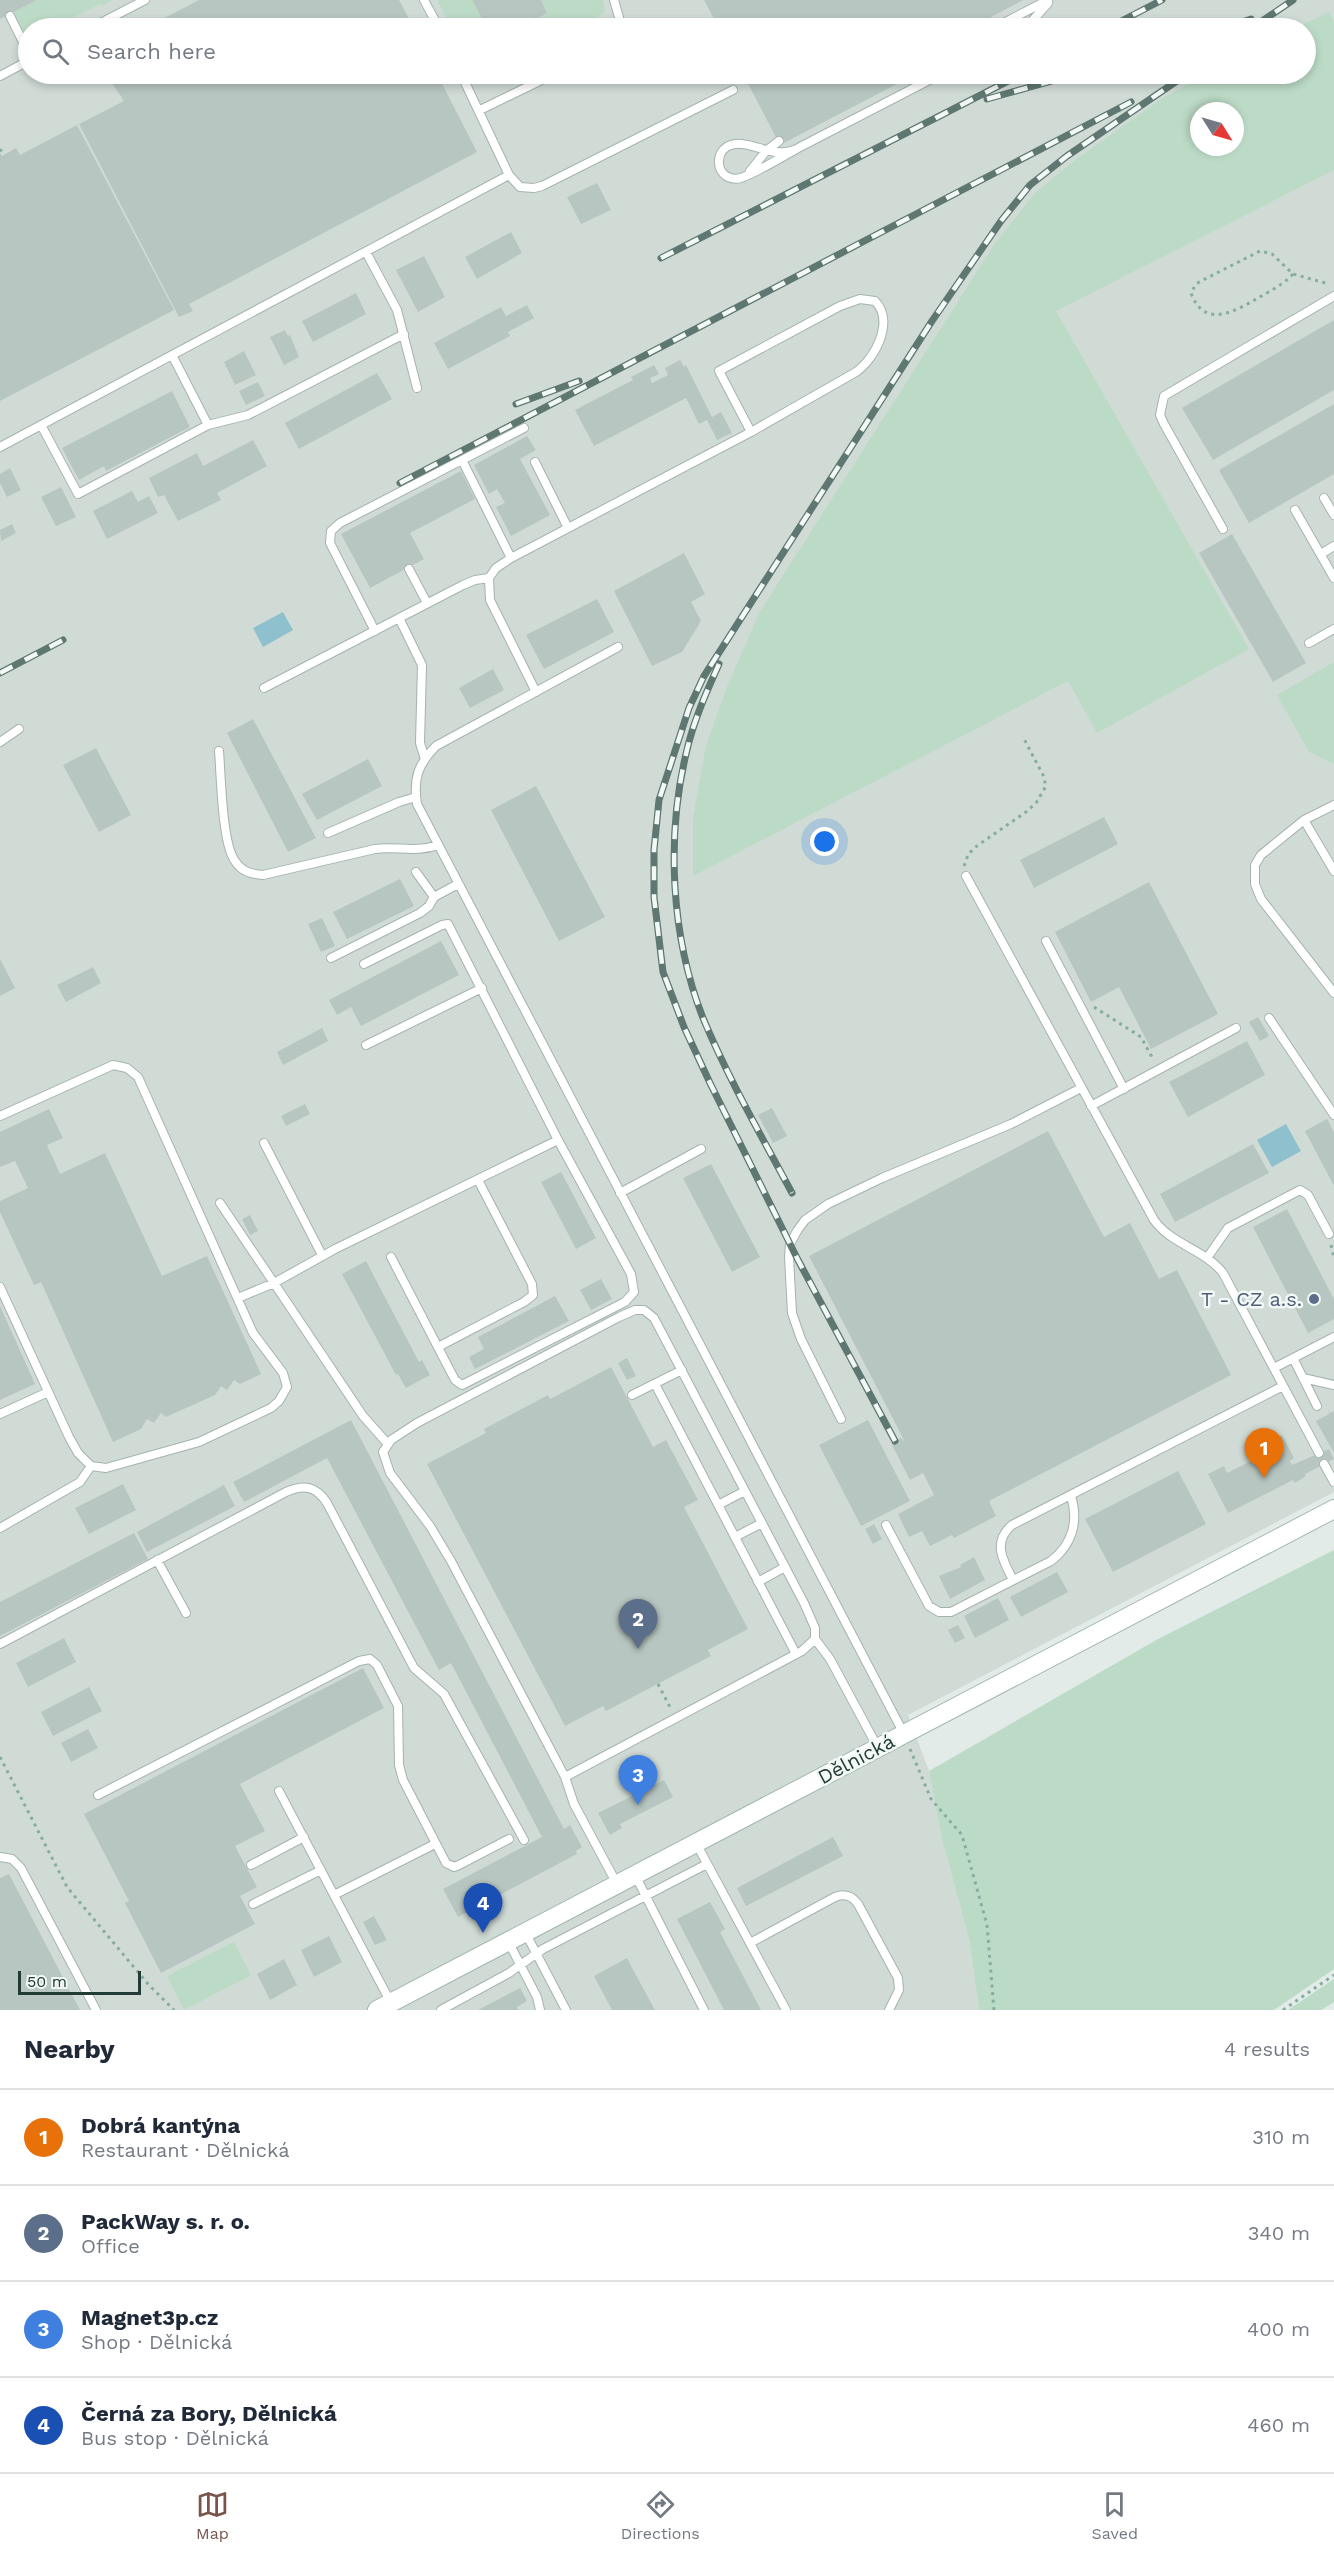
<!DOCTYPE html>
<meta charset="utf-8">
<style>
:root{--surface:#fff;--page:#f6f6f7;--text:#1f2937;--muted:#747a83;--line:#e0e1e3;--accent:#79544b}
body{margin:0;font-family:"Work Sans",sans-serif;background:var(--page);color:var(--text)}
.compass{position:absolute;left:1190px;top:102px;width:54px;height:54px;border-radius:50%;background:var(--surface);box-shadow:0 3px 9px #0003;rotate:127deg}
.scale{position:absolute;left:18px;bottom:15px;width:123px;box-sizing:border-box;padding-left:6px;border:3px solid #233b35;border-top:0;font-size:16px;line-height:21px;white-space:nowrap;color:#233b35;-webkit-text-stroke:4px #f2f8f5;paint-order:stroke}
.you{position:absolute;left:825px;top:842px;width:21px;height:21px;margin:-15px;border:4px solid #fff;border-radius:50%;background:#1a73e8;box-shadow:0 0 0 9px #1a73e833}
.badge{display:grid;place-items:center;width:39px;height:39px;border-radius:50%;background:var(--accent);color:#fff;font-size:20px;font-weight:700}
.pin{position:absolute;translate:-50% -50px;filter:drop-shadow(0 2px 3px #0008)}
.pin::after{content:'';position:absolute;top:32px;width:21px;height:18px;background:inherit;clip-path:polygon(0 0,100% 0,50% 100%)}
.list{margin:0;padding:0;list-style:none}
h2{display:flex;justify-content:space-between;align-items:center;height:78px;margin:0;padding:0 24px;font-size:26px}
h2 small{font-size:20px;font-weight:400;color:var(--muted)}
.list li{display:grid;grid-template-columns:39px 1fr auto;gap:18px;align-items:center;box-sizing:border-box;height:96px;padding:0 24px;border-top:2px solid var(--line)}
.list b{display:block;font-size:22px;white-space:nowrap}
.list p{margin:0;font-size:20px;white-space:nowrap;color:var(--muted)}
.list em{font-size:20px;font-style:normal;color:var(--muted)}
.icon{flex:none;width:33px;height:33px;fill:none;stroke:currentColor;stroke-width:2;stroke-linecap:round;stroke-linejoin:round}
.map{position:relative;flex:none;width:1334px;height:2010px;overflow:hidden}
.search{position:absolute;background:var(--surface);box-shadow:0 3px 9px #0003;left:18px;right:18px;top:18px;height:66px;display:flex;align-items:center;gap:15px;box-sizing:border-box;padding:0 21px;border-radius:33px;color:var(--muted);font-size:22px}
.sheet{height:462px;background:var(--surface)}
nav{display:flex;justify-content:space-around;align-items:center;box-sizing:border-box;height:84px;border-top:2px solid var(--line);background:var(--surface);font-size:16px;color:var(--muted)}
nav a{display:grid;justify-items:center;gap:3px}
nav .on{color:var(--accent)}
.map>svg:first-child{display:block}
.built{fill:#d0dbd6;fill-rule:evenodd}
.green{fill:#bcdbc6;fill-rule:evenodd}
.water{fill:#8ec1cd}
.building{fill:#b8c6c1}
.lines{fill:none;stroke-linecap:round;stroke-linejoin:round}
.lane-casing{stroke:#a5b3ae;stroke-width:10}
.secondary-casing{stroke:#a1b6af;stroke-width:20}
.path{stroke:#85ada1;stroke-width:3;stroke-dasharray:3 4.5;stroke-linecap:butt}
.lane{stroke:#fff;stroke-width:8}
.secondary{stroke:#fff;stroke-width:18}
.rail-casing{stroke:#5e7771;stroke-width:7}
.rail{stroke:#f2f8f5;stroke-width:4.5;stroke-dasharray:14;stroke-linecap:butt}
.service-dot{fill:#5c6f8a;stroke:#f2f8f5;stroke-width:2}
.labels{text-anchor:middle;stroke-width:5;stroke-linejoin:round;paint-order:stroke}
.service-label{font-size:20px;fill:#4e5e75;stroke:#f2f8f5;text-anchor:end}
.street-label{font-size:20px;fill:#233b35;stroke:#f2f8f5}
</style>
<div class="map">
<svg width="1334" height="2010" viewBox="0 0 1334 2010">
<rect width="100%" height="100%" fill="#e2ebe7"/>
<path class="built" d="M0 0H1334V1492L908 1715 929 1771 942 1840 969 1939 979 2010H0ZM28 28H1306V74H28ZM1199 111H1235V147H1199Z"/>
<path class="green" d="M37 0H112L104 5 100 4 52 28H28V40L14 12Z
M437 0H472L487 28H452Z
M541 0H603L605 12 578 28H544L539 18 547 13Z
M1329 12 1334 22V170L1056 311 1249 649 1097 733 1068 681 693 876V818L706 745 727 687 759 613 994 245 1035 193 1074 161 1160 100 1206 74H1306V28H1295ZM1199 111H1235V147H1199Z
M1334 662V764L1309 752 1277 695Z
M1334 1550V1969L1274 2010H979L969 1939 942 1840 929 1771 1158 1639Z
M234 1942 251 1975 184 2010 167 1976Z
M1334 1979V2002L1321 2010H1288Z"/>
<path class="water" d="M283 612 293 630 263 647 253 628Z
M1286 1124 1301 1151 1272 1167 1257 1140Z"/>
<path class="building" d="M0 0H37L0 19Z
M199 0H399L414 28H355L348 15 353 28H130L146 20 149 26Z
M472 0H541L547 13 533 21 531 17 509 28H487Z
M704 0H1023L984 21 989 28H719Z
M106 74H437L477 152 189 304 193 311 179 317 79 124 124 101Z
M743 74H916L780 145Z
M77 125 174 310 0 401V153L2 156 16 148 20 155Z
M597 183 611 210 581 224 567 197Z
M511 232 522 253 477 279 465 257Z
M424 256 445 297 418 312 396 270Z
M356 293 366 314 313 342 302 321Z
M527 305 534 318 508 332 510 336 448 369 434 343 501 307 506 316Z
M1334 320V390L1213 460 1182 408Z
M285 330 288 336 290 335 299 357 284 365 270 337Z
M244 351 256 375 235 385 224 362Z
M680 360 684 367 686 365 712 417 721 412 732 433 717 440 707 420 699 424 686 398 594 446 575 410 633 380 631 377 654 365 659 374 650 378 652 383 668 375 665 368Z
M377 373 392 399 299 449 285 423Z
M258 382 265 396 246 405 239 391Z
M172 391 190 427 106 471 104 466 79 480 62 448Z
M1334 404V474L1249 523 1219 470Z
M527 436 536 450 520 459 550 515 511 536 496 507 505 503 497 489 489 494 474 465Z
M253 440 267 466 217 493 221 500 178 521 164 495 158 497 149 478 197 453 203 466Z
M10 468 21 490 7 497 0 483V474Z
M461 471 475 499 410 533 424 559 370 588 341 534Z
M61 487 76 517 56 526 41 497Z
M132 491 138 502 149 496 158 513 107 539 93 511Z
M12 524 16 533 1 541 0 530Z
M1232 534 1306 663 1273 682 1199 553Z
M684 553 705 594 691 602 701 621 682 652 652 666 614 591Z
M597 599 614 632 544 669 526 635Z
M493 669 504 690 470 708 459 688Z
M253 719 316 838 288 852 227 733Z
M96 748 131 815 99 832 63 765Z
M368 759 382 786 317 820 302 794Z
M536 786 605 917 559 941 491 810Z
M1104 817 1118 844 1034 888 1020 860Z
M400 879 414 906 347 939 333 912Z
M1149 882 1218 1014 1151 1049 1119 987 1091 1002 1055 932Z
M322 918 335 946 321 952 308 924Z
M441 941 459 975 361 1026 351 1007 337 1015 329 1000Z
M0 959 15 988 0 996Z
M93 967 101 983 66 1002 57 985Z
M1258 1017 1269 1036 1260 1041 1249 1022Z
M322 1028 328 1041 283 1065 277 1052Z
M1247 1041 1265 1075 1188 1117 1169 1082Z
M305 1104 310 1114 286 1126 281 1116Z
M772 1108 787 1136 773 1143 758 1115Z
M49 1109 63 1138 47 1145 60 1174 105 1153 162 1276 207 1256 261 1374 240 1384 234 1380 227 1390 221 1386 215 1395 166 1417 161 1413 154 1423 147 1419 141 1429 113 1442 41 1282 34 1285 0 1212V1201L28 1188 15 1161 0 1167V1132Z
M1327 1119 1334 1132V1186L1305 1131Z
M1048 1131 1104 1237 1130 1223 1159 1279 1177 1270 1231 1375 989 1501 996 1516 954 1538 952 1535 930 1546 922 1531 909 1537 898 1514 934 1495 923 1473 910 1480 891 1443 901 1438 905 1442 809 1256Z
M1253 1144 1269 1173 1175 1222 1160 1194Z
M711 1164 760 1257 732 1272 683 1178Z
M561 1172 596 1238 576 1249 541 1182Z
M1287 1209 1334 1299V1319L1308 1333 1253 1227Z
M250 1215 258 1231 250 1235 242 1219Z
M366 1261 419 1362 422 1360 430 1375 406 1388 398 1374 396 1375 342 1274Z
M601 1279 612 1299 591 1310 580 1290Z
M555 1296 569 1321 475 1369 469 1357 484 1349 478 1337Z
M0 1306 35 1384 0 1400Z
M627 1358 636 1376 627 1380 618 1363Z
M611 1367 653 1447 666 1440 698 1500 684 1507 748 1629 708 1650 711 1656 606 1711 603 1706 565 1726 427 1464 486 1433 484 1429 548 1395 550 1399Z
M1328 1408 1330 1413 1334 1411V1453L1316 1421 1329 1414Z
M351 1420 564 1829 570 1825 582 1847 576 1851 577 1854 458 1917 443 1889 542 1837 451 1663 439 1670 327 1458 244 1502 233 1482Z
M868 1420 910 1501 861 1526 819 1445Z
M1282 1435 1294 1458 1290 1461 1292 1465 1329 1449 1334 1459 1305 1474 1306 1476 1295 1483 1293 1480 1228 1513 1208 1474 1224 1466 1227 1473 1265 1454 1261 1445Z
M1178 1471 1206 1524 1113 1572 1085 1519Z
M123 1484 136 1510 89 1534 75 1508Z
M224 1485 235 1506 147 1552 137 1532Z
M874 1524 882 1539 873 1544 865 1529Z
M134 1533 148 1559 0 1636V1602Z
M974 1557 985 1580 950 1599 939 1576 961 1567 960 1565Z
M1057 1572 1068 1592 1021 1617 1010 1597Z
M998 1598 1009 1620 975 1638 964 1616Z
M958 1625 965 1638 955 1643 948 1630Z
M64 1638 76 1662 28 1687 16 1663Z
M363 1668 384 1708 240 1784 265 1831 235 1846 257 1887 240 1896 255 1924 161 1973 125 1903 129 1901 84 1814Z
M89 1687 102 1711 53 1736 41 1712Z
M88 1729 98 1748 71 1762 61 1743Z
M664 1780 673 1797 620 1824 622 1828 610 1835 598 1813Z
M833 1837 843 1856 746 1906 737 1888Z
M9 1874 80 2010H0V1878Z
M710 1902 725 1929 720 1932 761 2010H724L677 1919Z
M374 1916 387 1940 375 1945 363 1922Z
M329 1936 342 1962 314 1977 301 1950Z
M627 1958 637 1977 655 2010H612L594 1976Z
M284 1959 297 1985 270 2000 257 1974Z
M520 1988 527 2001 517 2007 518 2010H478Z"/>
<g class="lines">
<defs>
<path id="lane" d="M424 0 439 28
M614 0 620 21V28
M10 16 28 52
M91 28 145 0
M994 28 1048 0
M1026 28 1048 3
M461 74 509 175
M0 76 28 61
M480 110 554 74
M794 150C772 159 750 139 731 145 717 149 714 170 728 177 732 179 737 179 741 178 762 170 783 156 802 146 849 122 895 98 941 74
M750 171 766 151 779 141
M366 252 397 310 417 388
M172 355 208 425
M41 425 78 494 208 425 248 415 404 334
M0 447 509 175 520 187 534 188 542 186 733 90
M462 460 511 558
M535 462 568 528
M1324 498 1334 515
M1295 510 1334 578
M1223 529 1164 424 1160 415 1164 396 1334 296
M1321 554 1334 546
M409 569 427 603
M489 578 490 600 536 692
M399 618 422 665 420 743 425 759
M375 631 330 543 331 531 340 523 524 428
M1309 643 1334 629
M618 647 436 746C418 764 413 779 417 804L904 1734
M264 688 463 585 475 580 489 578 496 568 511 558 751 432 856 372C875 359 895 321 875 301L860 299 840 306 719 371 751 432
M0 742 19 729
M219 751C221 775 222 844 235 861 242 872 251 874 263 875L375 849C397 846 416 853 438 845
M1304 820 1334 805
M328 833 399 802 416 797
M1334 871 1304 820 1261 855 1255 865V884L1261 899 1334 993
M966 876 1154 1220C1172 1245 1204 1249 1223 1273L1319 1453
M434 897 458 884
M1046 941 1124 1089
M331 958 420 913 429 906 434 897 416 872
M364 964 442 925 448 924 558 1140
M1269 1018 1334 1115
M366 1045 482 988
M1091 1106 1236 1028
M0 1116 113 1065 127 1068 138 1077 253 1333 283 1373 287 1387 279 1401 271 1408 199 1442 106 1468 91 1466 80 1482 0 1528
M264 1143 322 1255
M620 1193 701 1149
M220 1203 274 1283 335 1249 558 1140 631 1274 634 1292 625 1302 462 1385 455 1380 391 1257
M1207 1258 1228 1228 1300 1190 1308 1195 1329 1234
M0 1287 69 1437 78 1453 91 1466
M238 1298 274 1283 363 1416 387 1443
M438 1347 524 1302 533 1295 532 1284 478 1180
M1293 1358 1317 1406
M1274 1368 1334 1337
M1303 1378 1334 1385
M655 1384 796 1654
M632 1395 682 1370
M0 1414 48 1392
M841 1419 801 1339 792 1313 789 1257 790 1244 797 1231 805 1220 828 1204 882 1178 1011 1124 1081 1088
M1324 1464 1334 1482
M718 1505 745 1491
M886 1525 929 1606 939 1612H951L1051 1561C1072 1545 1079 1522 1071 1496
M735 1537 762 1523
M157 1560 186 1613
M1013 1580C1003 1561 992 1542 1012 1525L1283 1386
M758 1582 785 1567
M815 1639 830 1659 878 1748
M0 1644 286 1492C304 1484 316 1486 327 1503L414 1668 444 1694 524 1840
M565 1777 802 1651 815 1639V1628L804 1603 654 1318 644 1310H635L619 1317 417 1423 391 1440 383 1452 390 1473 430 1526 451 1561 565 1777 574 1804 617 1884
M279 1791 391 2003
M98 1795 359 1661 370 1659 377 1665 398 1706 399 1765 403 1780 446 1863 454 1867 459 1865 509 1839
M696 1843 786 2010
M0 1857 12 1859 21 1868 96 2010
M251 1865 304 1837
M635 1875 704 2010
M334 1895 435 1844
M253 1904 321 1870
M525 1932 566 2010
M508 1941 537 1997 540 2010
M750 1943 835 1897C845 1893 852 1896 858 1904L898 1978 899 1990 889 2010
M441 2010 509 1973 543 1949 707 1864"/>
<path id="secondary" d="M377 2010 1334 1509"/>
</defs>
<use href="#lane" class="lane-casing"/>
<use href="#secondary" class="secondary-casing"/>
<path class="path" d="M0 149 3 154
M1293 274C1283 285 1270 291 1258 298 1234 312 1204 329 1191 293L1195 286 1199 282 1260 251 1272 254 1293 274 1329 284
M964 866 968 855 974 848 1026 812 1036 803 1046 786 1043 775 1023 737
M1094 1007 1141 1037 1153 1059
M1331 1245 1334 1258
M658 1684 671 1709
M910 1749 931 1799 962 1835 987 1925 994 2010
M0 1757 67 1887 148 1984 174 2010
M1283 2010 1334 1975"/>
<use href="#lane" class="lane"/>
<use href="#secondary" class="secondary"/>
<defs>
<path id="rail" d="M1108 28 1162 0
M1225 28 1251 19
M1252 28 1293 0
M987 99 1077 74
M661 258 1022 74
M516 404 579 381
M400 483 1131 102
M719 664C706 693 693 722 686 754 666 838 671 937 703 1018 728 1078 761 1135 792 1193
M0 673 63 640
M895 1441 798 1260 710 1083 684 1027 663 972 654 897V850L659 800 689 708 704 676 932 321 1001 221 1030 185 1067 156 1187 74"/>
</defs>
<use href="#rail" class="rail-casing"/>
<use href="#rail" class="rail"/>
</g>
<circle class="service-dot" cx="1314" cy="1299" r="6"/>
<g class="labels">
<g class="service-label">
<text x="1302" y="1306">T - CZ a.s.</text>
</g>
<g class="street-label">
<text transform="translate(856 1759) rotate(-28)" y="7">Dělnická</text>
</g>
</g>
</svg>
<svg class="compass" viewBox="-18 -18 36 36"><path d="M0-13l5 13h-10z" fill="#e53935"/><path d="M0 13l5-13h-10z" fill="#747a83"/></svg>
<div class="scale">50 m</div>
<div class="you"></div>
<div class="pin badge" style="left:1264px;top:1478px;background:#e8710a">1</div>
<div class="pin badge" style="left:638px;top:1649px;background:#5c6f8a">2</div>
<div class="pin badge" style="left:638px;top:1805px;background:#3f7fe0">3</div>
<div class="pin badge" style="left:483px;top:1933px;background:#1a4fb4">4</div>
<div class="search"><svg class="icon" aria-label="search" viewBox="0 0 24 24"><circle cx="10" cy="10" r="6"/><path d="M15 15l6 6"/></svg>Search here</div>
</div>
<section class="sheet">
<h2>Nearby<small>4 results</small></h2>
<ul class="list">
<li><span class="badge" style="background:#e8710a">1</span><div><b>Dobrá kantýna</b><p>Restaurant · Dělnická</p></div><em>310 m</em></li>
<li><span class="badge" style="background:#5c6f8a">2</span><div><b>PackWay s. r. o.</b><p>Office</p></div><em>340 m</em></li>
<li><span class="badge" style="background:#3f7fe0">3</span><div><b>Magnet3p.cz</b><p>Shop · Dělnická</p></div><em>400 m</em></li>
<li><span class="badge" style="background:#1a4fb4">4</span><div><b>Černá za Bory, Dělnická</b><p>Bus stop · Dělnická</p></div><em>460 m</em></li>
</ul>
</section>
<nav>
<a class="on"><svg class="icon" aria-label="map" viewBox="0 0 24 24"><path d="M3 6l6-2 6 2 6-2v14l-6 2-6-2-6 2zM9 4v14M15 6v14"/></svg>Map</a>
<a><svg class="icon" aria-label="directions" viewBox="0 0 24 24"><path d="M12 3l9 9-9 9-9-9zM9 14v-3h6M13 9l2 2-2 2"/></svg>Directions</a>
<a><svg class="icon" aria-label="saved" viewBox="0 0 24 24"><path d="M7 4h10v16l-5-4-5 4z"/></svg>Saved</a>
</nav>
